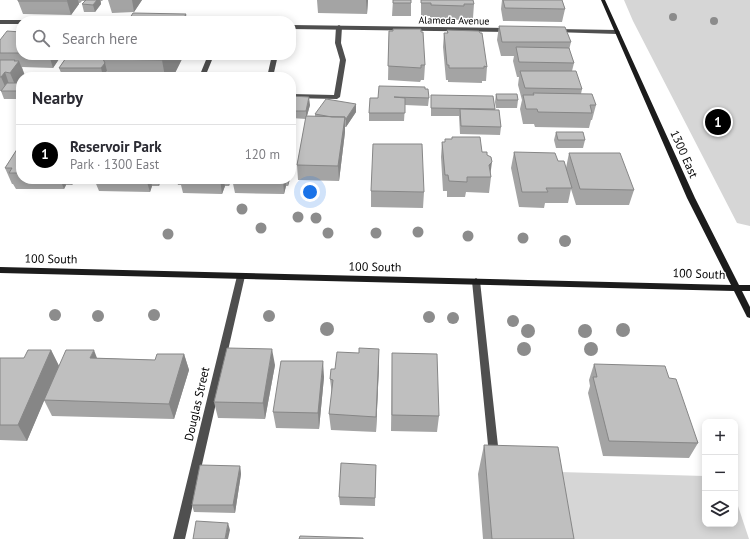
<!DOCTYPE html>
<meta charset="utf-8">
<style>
:root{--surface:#fff;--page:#f7f7f7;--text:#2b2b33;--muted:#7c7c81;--line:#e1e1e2;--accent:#000}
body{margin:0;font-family:"PT Sans",sans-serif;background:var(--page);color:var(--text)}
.controls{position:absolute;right:12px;bottom:12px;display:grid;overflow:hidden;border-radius:8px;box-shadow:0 2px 10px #0003}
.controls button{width:36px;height:36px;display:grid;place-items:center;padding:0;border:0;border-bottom:1px solid var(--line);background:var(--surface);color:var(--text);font:20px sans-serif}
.you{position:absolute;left:310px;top:192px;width:14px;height:14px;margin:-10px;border:3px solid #fff;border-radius:50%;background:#1a73e8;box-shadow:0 0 0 6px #1a73e833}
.badge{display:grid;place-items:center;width:26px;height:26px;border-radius:50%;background:var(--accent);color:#fff;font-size:13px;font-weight:700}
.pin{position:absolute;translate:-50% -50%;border:2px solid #fff;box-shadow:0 1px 4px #0006}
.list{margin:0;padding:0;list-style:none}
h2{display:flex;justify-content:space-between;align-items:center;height:52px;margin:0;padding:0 16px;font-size:17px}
h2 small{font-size:13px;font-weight:400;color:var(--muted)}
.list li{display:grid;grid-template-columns:26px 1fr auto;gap:12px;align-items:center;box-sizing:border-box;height:60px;padding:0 16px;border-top:1px solid var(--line)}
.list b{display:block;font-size:15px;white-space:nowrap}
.list p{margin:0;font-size:13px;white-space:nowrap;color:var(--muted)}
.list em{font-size:13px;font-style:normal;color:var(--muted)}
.icon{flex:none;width:22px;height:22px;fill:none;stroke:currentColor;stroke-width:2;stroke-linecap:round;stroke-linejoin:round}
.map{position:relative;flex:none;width:750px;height:539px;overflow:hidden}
.search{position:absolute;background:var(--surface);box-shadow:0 2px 10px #0003;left:16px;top:16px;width:280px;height:44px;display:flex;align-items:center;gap:10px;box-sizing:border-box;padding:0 14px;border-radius:16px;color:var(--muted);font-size:15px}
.panel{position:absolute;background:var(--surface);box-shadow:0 2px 10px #0003;left:16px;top:72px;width:280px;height:112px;border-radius:16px}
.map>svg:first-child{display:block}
.green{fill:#d6d6d6}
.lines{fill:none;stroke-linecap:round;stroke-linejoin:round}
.lane{fill:#4f4f4f;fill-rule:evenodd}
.street{fill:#4f4f4f;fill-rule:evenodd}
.secondary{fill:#1c1c1c;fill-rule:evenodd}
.tree{fill:#8c8c8c}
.wall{fill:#a4a4a4}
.shaded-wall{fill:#868686}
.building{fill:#bfbfbf;stroke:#868686}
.labels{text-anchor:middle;stroke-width:3;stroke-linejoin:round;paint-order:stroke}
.far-street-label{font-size:10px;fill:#000;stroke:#fff}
.street-label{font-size:12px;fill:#000;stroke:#fff}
</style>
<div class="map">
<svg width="750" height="539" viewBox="0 0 750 539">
<rect width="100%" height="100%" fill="#fff"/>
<path class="green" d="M624 0H750V226L737 223 633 21Z
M559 472 705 476V524H735V497L749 539H571Z"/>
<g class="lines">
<path class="lane" d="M339 25 342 27 341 43 346 60 340 97 337 99 291 98V94L334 95 340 60 335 43 336 27Z
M208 55H214L205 77H199Z
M272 55H278L273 77H267Z
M476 278 480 281 499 455 498 458 494 459 490 458 489 455 472 281Z"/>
<path class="street" d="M0 20H21L23 21H21V24H0Z
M291 25 508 28 511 30 508 32 291 29Z
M556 29 617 30 620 32 617 34 554 32V30Z
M241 273 245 276 185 539H173L237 276Z"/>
<path class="secondary" d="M601 0H605L695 198 739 285H750V291H742L750 307V318L747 317 734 291 0 273V267L731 285 687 198Z"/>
</g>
<g class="tree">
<circle cx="673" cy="17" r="4"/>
<circle cx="714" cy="21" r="4"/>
<circle cx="242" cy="209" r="5.5"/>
<circle cx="298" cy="217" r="5.5"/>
<circle cx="316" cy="218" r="5.5"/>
<circle cx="261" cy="228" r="5.5"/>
<circle cx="418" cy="232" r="5.5"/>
<circle cx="328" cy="233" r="5.5"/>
<circle cx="376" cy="233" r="5.5"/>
<circle cx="168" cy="234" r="5.5"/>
<circle cx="468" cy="236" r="5.5"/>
<circle cx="523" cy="238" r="5.5"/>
<circle cx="565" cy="241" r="6"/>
<circle cx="55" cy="315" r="6"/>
<circle cx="154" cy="315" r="6"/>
<circle cx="98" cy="316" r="6"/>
<circle cx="269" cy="316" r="6"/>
<circle cx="429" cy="317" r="6"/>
<circle cx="453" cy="318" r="6"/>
<circle cx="513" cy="321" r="6"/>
<circle cx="327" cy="329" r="7"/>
<circle cx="623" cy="330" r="7"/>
<circle cx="528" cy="331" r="7"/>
<circle cx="585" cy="331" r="7"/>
<circle cx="524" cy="349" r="7"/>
<circle cx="591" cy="349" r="7"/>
</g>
<path class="wall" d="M18 0H103L102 1H101V4L95 12H84L82 4 85 1H82L80 3H79V4L71 15 23 14 18 1Z
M108 0H142L134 12 112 13Z
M317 0H368L367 14 318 13Z
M393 0 411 3V16H392Z
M421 0 474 4 473 18H463V20L430 19V16H421Z
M502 0H562L565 9 562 22 503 21 501 9Z
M499 26 571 42 569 50 574 63 572 71 582 89 581 94 596 105 592 120H591L589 128 535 127 534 124H523L520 109 522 100 518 85 519 77H517L513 61 514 56H501L497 40Z
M447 30 487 67 486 81H482V83L448 82V80H446L443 47 444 33H447Z
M389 31 425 65 424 80H421L420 82 388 80Z
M21 32V55H59L58 57 59 59 53 68 22 67 25 76 24 77H21V80L19 83H21V99H4L1 91H0V40Z
M68 55H184L173 77H108L107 71 103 76 62 75 59 68Z
M425 89 429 98 428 106 405 105 404 121H369V113L378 98Z
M496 94 518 100 517 108H496L495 102Z
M431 95 495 109 501 127 500 135 460 134 459 116H431Z
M291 96 310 105 307 116 315 117V114L356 112 346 127H345V132L339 181 298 180 297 165 306 119 291 118Z
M556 132 585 140 583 148H556L554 140Z
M452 137 482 152 491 177 489 193 466 192 465 197H447V191H443L441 157 442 142H445V139H452Z
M21 143V179H76L72 185H66L64 189H16L13 184H12L5 168Z
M514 152 558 161 566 168 569 153 634 190 629 205H576L571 189 568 203H545L544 208 519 207 511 168Z
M94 179H161L159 186H152L150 192 99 191Z
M176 179H231L229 186H225L222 194 183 193 181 185H178Z
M232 179H290L288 186H286L284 194 235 193Z
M371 191 424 192 423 208 371 207Z
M51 350 59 366 46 396 97 358 155 360 184 354 189 370 174 419 52 416 44 400 27 441 0 440V358H24Z
M392 353 439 416 437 432 391 431Z
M594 364 669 378 698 443 689 458 603 456 588 393 590 386 589 380Z
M275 365 265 419 218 418 214 402Z
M379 365 376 432 331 430 329 414 332 395 330 379 335 369Z
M324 377 319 429 276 428 273 412Z
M484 445 574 539H483L478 474Z
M376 465 375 506 340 505 339 497Z
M240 466 241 474 235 513 194 512 192 505Z"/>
<path class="shaded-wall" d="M68 0H78L79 4 71 15 67 1Z
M97 0H100L101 4 95 12 93 5Z
M132 0H142L134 12Z
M366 0H368L367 14Z
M186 14 187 21H182Z
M49 55H59L58 57 59 59 53 68Z
M164 55H184L173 77H165L162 60Z
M15 60 16 65 19 61 25 76 24 77H21V80L16 87 10 73Z
M105 63 107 71 103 76 101 68Z
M5 72 10 87 7 91 1 77Z
M309 97 310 105 306 119V111Z
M356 104V112L346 127V119Z
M345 117V132L339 181 338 166Z
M292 146 294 161 291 174V151Z
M492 162 490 177 489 165Z
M60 179H63L66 185 64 189Z
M70 179H76L72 185Z
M146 179H151L152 186 150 192Z
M157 179H161L159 186Z
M220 179H223L225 186 222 194Z
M228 179H231L229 186Z
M283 179H285L286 186 284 194Z
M288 179H290L288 186Z
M272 349 275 365 265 419 263 403Z
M379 349V365L376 432V417Z
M51 350 59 366 27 441 18 425Z
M94 350 100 366 90 358Z
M184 354 189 370 174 419 169 404Z
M323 361 324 377 319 429 318 413Z
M240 466 241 474 235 513 233 505Z
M228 523 230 530 228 539H225Z"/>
<path class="building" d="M18 0H68L67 1H18Z
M86 0H97L93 5 82 4Z
M393 0H411V3H393Z
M421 0H473L474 4H464V6L431 5V3H421Z
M503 0H562L565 9 505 8Z
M133 13 186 14 182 21H128Z
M499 26 565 27 571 42H502Z
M393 29H421V32H423L425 65H421V68L388 66 389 31H393Z
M447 30 479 31 480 33H482L487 67 484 66V68H449V65H447L444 33H448Z
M7 31 21 32V53H0V40Z
M516 47 569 48 574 63 519 62Z
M68 55H106L103 59 105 63 101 68H59Z
M106 55H164L162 60 103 59Z
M0 60H15L14 61H19L10 73 5 72 1 77H0Z
M520 71H576L582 89 525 88Z
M7 83H21V91H1Z
M379 86 425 87V89H428L429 98 394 97 405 98V113H369L370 98H378Z
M533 93 592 94 596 105H590L592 113 538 112 537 109H526L523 95H534Z
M496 94H517L518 100H497Z
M431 95 493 96 495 109 431 108Z
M291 96 309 97 306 111H291Z
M326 99 356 104 346 119H345V117H332L315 114Z
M460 109 499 110 501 127 461 126Z
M306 116 345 117 338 166 297 165Z
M556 132H583L585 140H558Z
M452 137H480L482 152H487V155L491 157 492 162 489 165 491 177H467V182L449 181 448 175H445L442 142H445V139H452Z
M21 143V173H9L12 168H5Z
M373 144H422L424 192 371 191Z
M514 152 555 153 558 161H564L572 188H546L548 192H522Z
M569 153H620L634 190 580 189Z
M227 348 272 349 263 403 214 402Z
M359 348 379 349 376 417 329 414 333 380 330 379 331 369H335L337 352 359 353Z
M28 350H51L18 425H0V358H24Z
M66 350H94L90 358 155 360 157 354H184L169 404 44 400Z
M392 353 437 354 439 416 392 415Z
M281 361H323L318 413 273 412Z
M594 364 665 366 669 378 676 379 698 443 609 441 593 377H597Z
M484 445 558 447 574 539H492Z
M341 463 376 465 375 498 339 497Z
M200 465 240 466 233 505H192Z
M196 521 228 523 225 539H193Z
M300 536 363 538V539H299Z"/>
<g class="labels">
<g class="far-street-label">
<text transform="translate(454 20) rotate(1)" y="4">Alameda Avenue</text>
</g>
<g class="street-label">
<text transform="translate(684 154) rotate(66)" y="4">1300 East</text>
<text transform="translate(51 259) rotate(1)" y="4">100 South</text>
<text transform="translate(375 267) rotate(1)" y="4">100 South</text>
<text transform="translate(699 274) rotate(2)" y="4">100 South</text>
<text transform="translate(197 404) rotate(-77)" y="4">Douglas Street</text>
</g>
</g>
</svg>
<div class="controls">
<button>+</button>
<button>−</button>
<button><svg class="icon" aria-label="layers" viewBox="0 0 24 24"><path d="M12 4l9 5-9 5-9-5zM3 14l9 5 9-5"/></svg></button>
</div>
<div class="you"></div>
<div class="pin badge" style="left:718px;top:122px">1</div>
<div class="search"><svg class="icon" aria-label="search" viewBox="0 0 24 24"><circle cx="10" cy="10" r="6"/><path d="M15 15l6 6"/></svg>Search here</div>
<section class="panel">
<h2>Nearby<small></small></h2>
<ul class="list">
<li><span class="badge">1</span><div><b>Reservoir Park</b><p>Park · 1300 East</p></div><em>120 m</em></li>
</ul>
</section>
</div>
